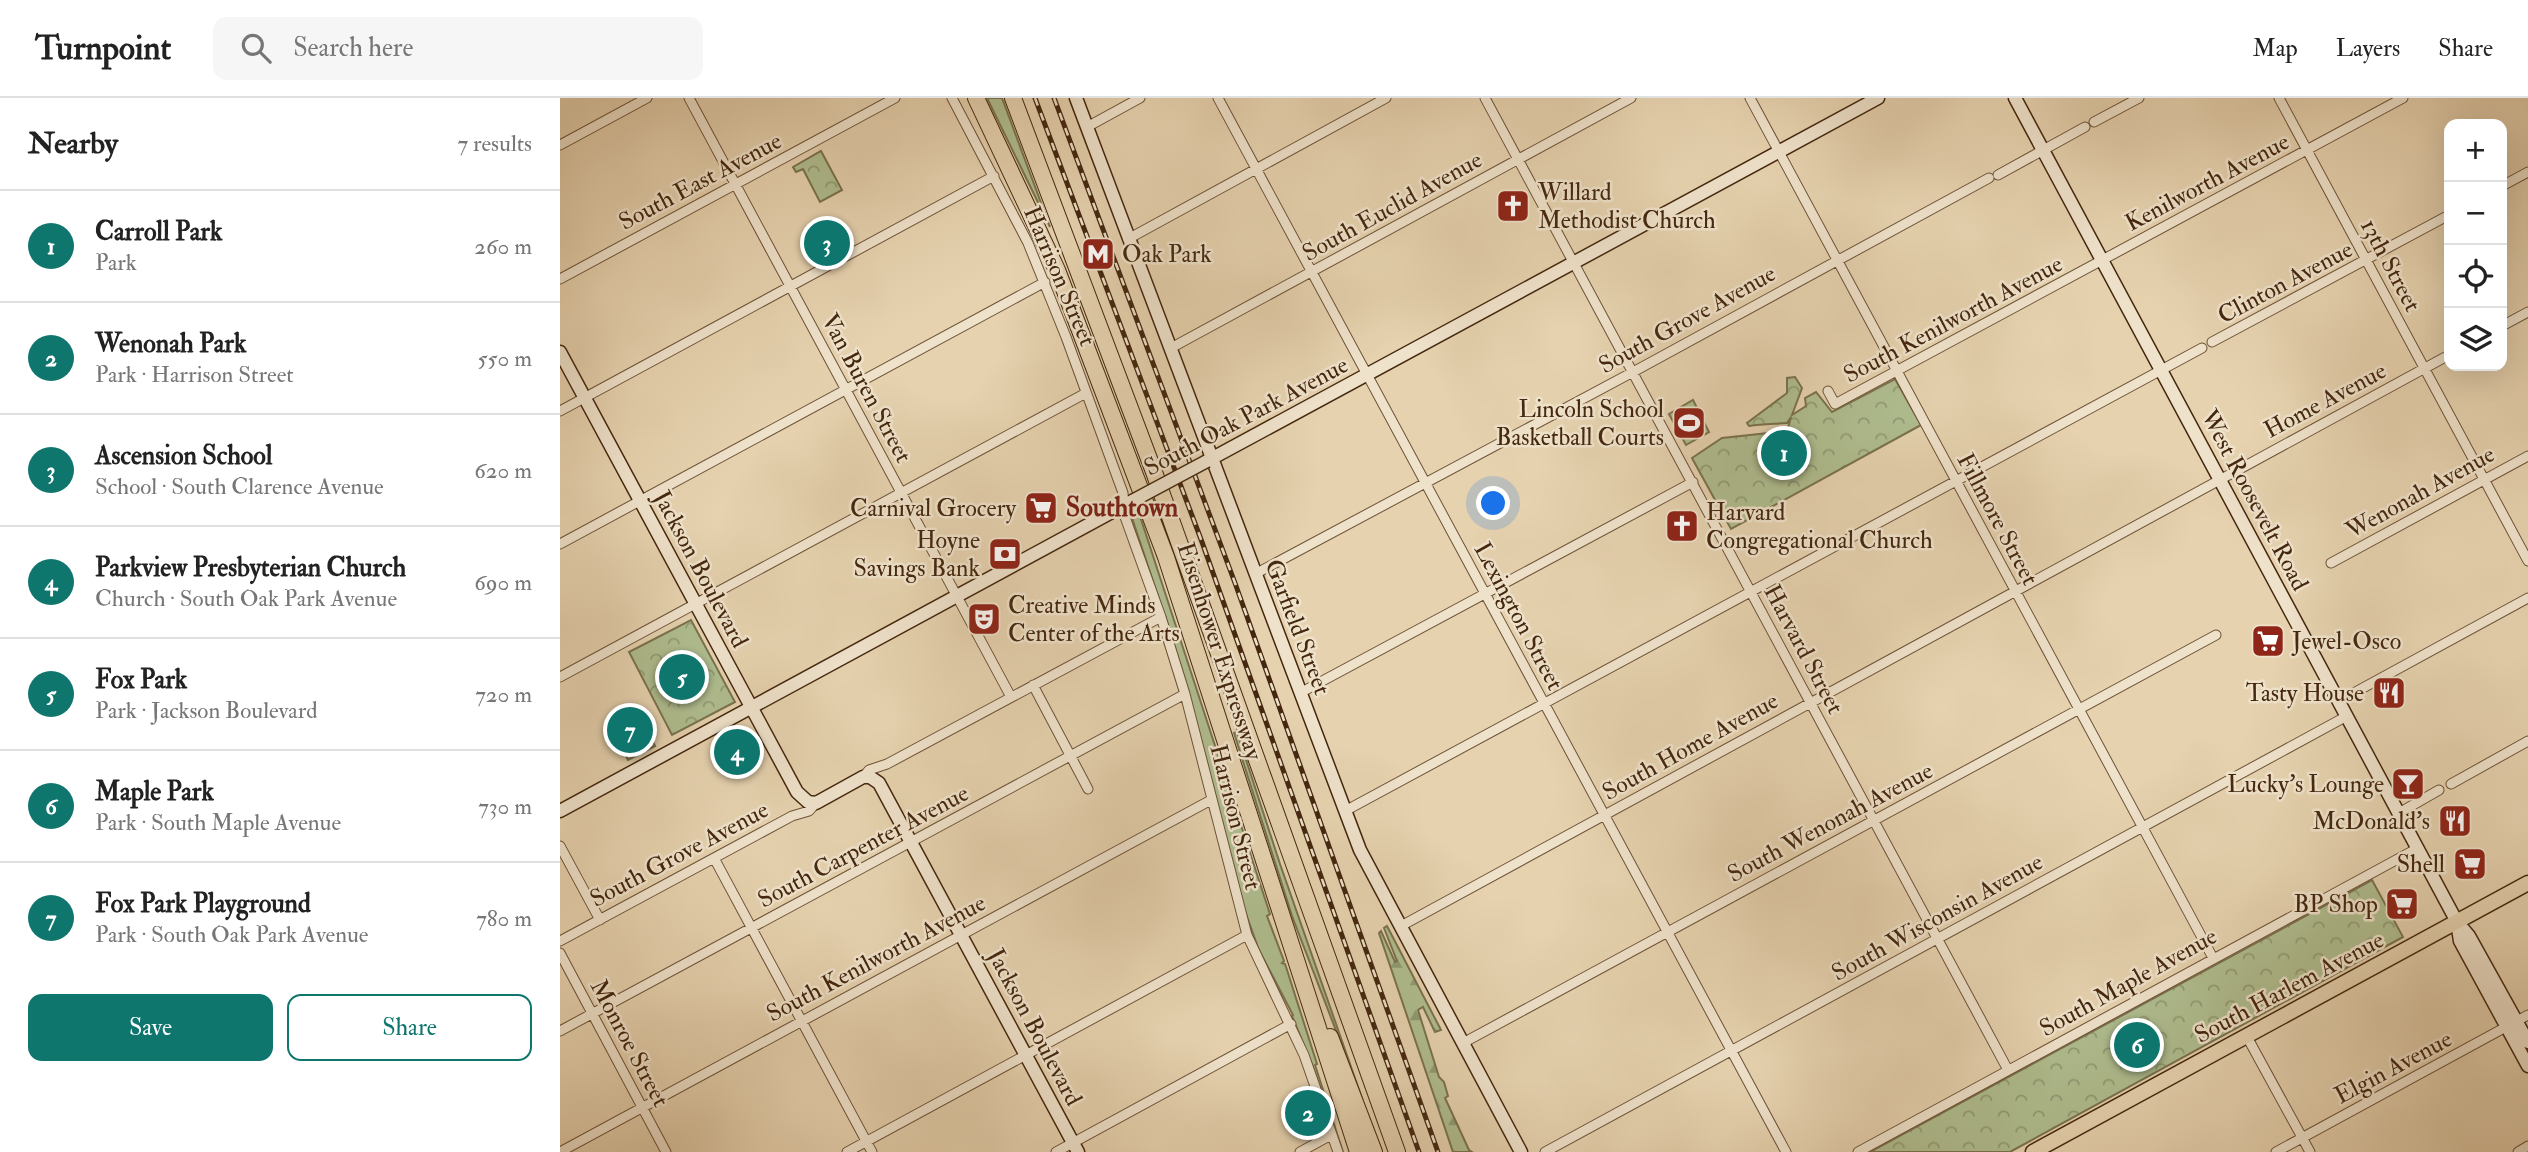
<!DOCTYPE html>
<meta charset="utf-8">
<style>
:root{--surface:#fff;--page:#f6f6f6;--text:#222;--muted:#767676;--line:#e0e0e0;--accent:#0f766e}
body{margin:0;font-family:"IM FELL Double Pica",serif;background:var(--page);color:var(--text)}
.controls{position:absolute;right:21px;top:21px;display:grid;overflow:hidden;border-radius:14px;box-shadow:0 7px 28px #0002}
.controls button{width:63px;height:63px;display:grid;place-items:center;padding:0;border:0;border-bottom:2px solid var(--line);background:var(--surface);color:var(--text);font:35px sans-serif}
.you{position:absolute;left:934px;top:406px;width:24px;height:24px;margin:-18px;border:5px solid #fff;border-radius:50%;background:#1a73e8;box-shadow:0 0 0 10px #1a73e833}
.badge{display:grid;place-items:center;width:46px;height:46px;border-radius:50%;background:var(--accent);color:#fff;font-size:23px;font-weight:700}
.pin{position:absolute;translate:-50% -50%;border:4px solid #fff;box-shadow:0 2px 7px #0006}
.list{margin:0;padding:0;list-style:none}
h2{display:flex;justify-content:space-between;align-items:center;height:91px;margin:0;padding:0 28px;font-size:30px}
h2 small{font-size:23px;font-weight:400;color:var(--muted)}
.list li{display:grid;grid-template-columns:46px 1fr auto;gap:21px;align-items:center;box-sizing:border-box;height:112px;padding:0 28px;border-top:2px solid var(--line)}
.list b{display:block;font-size:26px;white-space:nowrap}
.list p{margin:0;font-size:23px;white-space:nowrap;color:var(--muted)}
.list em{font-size:23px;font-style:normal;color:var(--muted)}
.actions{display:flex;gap:14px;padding:21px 28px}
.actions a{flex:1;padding:16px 0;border:2px solid var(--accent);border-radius:14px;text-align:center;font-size:24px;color:var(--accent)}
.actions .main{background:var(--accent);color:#fff}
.icon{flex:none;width:38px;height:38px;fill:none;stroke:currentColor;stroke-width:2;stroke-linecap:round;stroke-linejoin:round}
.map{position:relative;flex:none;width:1968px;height:1054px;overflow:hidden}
header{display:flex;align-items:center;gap:42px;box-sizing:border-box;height:98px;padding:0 35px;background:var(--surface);border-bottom:2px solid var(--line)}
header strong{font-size:33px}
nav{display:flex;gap:38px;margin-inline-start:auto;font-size:24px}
.search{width:490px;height:63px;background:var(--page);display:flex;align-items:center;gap:18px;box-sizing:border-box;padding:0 24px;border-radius:14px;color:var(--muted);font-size:26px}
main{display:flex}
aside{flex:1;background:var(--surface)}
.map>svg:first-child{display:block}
.grass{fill:#afbd8f;stroke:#7a724e;stroke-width:2}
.forest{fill:url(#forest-firs);stroke:#7a724e;stroke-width:2}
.park{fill:url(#park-crowns);stroke:#7a724e;stroke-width:2}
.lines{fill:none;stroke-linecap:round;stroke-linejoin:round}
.street-casing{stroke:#6c5236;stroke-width:11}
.secondary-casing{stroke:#44270e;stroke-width:15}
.primary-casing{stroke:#44270e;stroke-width:17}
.highway-casing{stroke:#44270e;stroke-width:18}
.street{stroke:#efe2cb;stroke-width:9}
.secondary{stroke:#efe2cb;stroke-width:12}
.primary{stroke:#e6d2af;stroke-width:14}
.highway{stroke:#e6d2af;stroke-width:16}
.rail-casing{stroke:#44270e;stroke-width:5}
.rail{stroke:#efe2cb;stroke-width:2.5;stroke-dasharray:8;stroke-linecap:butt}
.secondary-bridge-casing{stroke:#44270e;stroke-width:15;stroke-linecap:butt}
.secondary-bridge{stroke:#efe2cb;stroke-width:12}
.labels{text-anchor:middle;stroke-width:5;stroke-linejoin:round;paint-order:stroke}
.street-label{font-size:24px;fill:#44270e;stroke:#efe2cb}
.poi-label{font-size:24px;fill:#44270e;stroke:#efe2cb;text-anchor:end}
.neighbourhood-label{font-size:26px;font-weight:bold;fill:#7a1f14;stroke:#efe2cb}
</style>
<header>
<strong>Turnpoint</strong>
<div class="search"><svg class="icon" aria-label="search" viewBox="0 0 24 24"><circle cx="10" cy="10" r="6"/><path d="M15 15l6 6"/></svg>Search here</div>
<nav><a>Map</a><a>Layers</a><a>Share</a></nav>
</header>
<main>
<aside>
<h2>Nearby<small>7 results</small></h2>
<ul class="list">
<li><span class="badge">1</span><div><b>Carroll Park</b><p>Park</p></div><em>260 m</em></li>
<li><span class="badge">2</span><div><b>Wenonah Park</b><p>Park · Harrison Street</p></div><em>550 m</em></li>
<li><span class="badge">3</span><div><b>Ascension School</b><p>School · South Clarence Avenue</p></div><em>620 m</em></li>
<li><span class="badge">4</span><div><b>Parkview Presbyterian Church</b><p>Church · South Oak Park Avenue</p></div><em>690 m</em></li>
<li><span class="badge">5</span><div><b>Fox Park</b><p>Park · Jackson Boulevard</p></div><em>720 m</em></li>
<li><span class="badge">6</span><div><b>Maple Park</b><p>Park · South Maple Avenue</p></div><em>730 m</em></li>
<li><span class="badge">7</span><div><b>Fox Park Playground</b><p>Park · South Oak Park Avenue</p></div><em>780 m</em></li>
</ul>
<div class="actions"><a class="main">Save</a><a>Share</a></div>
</aside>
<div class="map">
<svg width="1968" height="1054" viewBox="0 0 1968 1054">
<defs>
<pattern id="forest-firs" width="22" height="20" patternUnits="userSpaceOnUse" patternTransform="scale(1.75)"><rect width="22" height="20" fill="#afbd8f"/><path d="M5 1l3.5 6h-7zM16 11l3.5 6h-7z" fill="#909a73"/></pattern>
<pattern id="park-crowns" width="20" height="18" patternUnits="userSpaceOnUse" patternTransform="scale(1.75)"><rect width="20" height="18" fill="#afbd8f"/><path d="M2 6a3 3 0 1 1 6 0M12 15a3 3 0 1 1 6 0" fill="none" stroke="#909a73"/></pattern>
</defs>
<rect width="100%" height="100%" fill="#e6d2af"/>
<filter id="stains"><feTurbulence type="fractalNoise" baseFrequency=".00286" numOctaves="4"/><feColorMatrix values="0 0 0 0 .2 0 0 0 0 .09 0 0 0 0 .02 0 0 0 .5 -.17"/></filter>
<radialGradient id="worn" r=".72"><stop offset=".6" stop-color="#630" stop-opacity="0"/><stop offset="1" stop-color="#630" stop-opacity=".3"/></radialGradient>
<path class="grass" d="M427 0H442L490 129Z
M1133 302 1149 334 1126 347 1109 316Z
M578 412 710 816 707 818 724 863 722 865 725 866 728 875 757 966 755 967 783 1054 768 1016 753 969 732 918 733 917 699 852 682 805 611 537 572 420V417Z
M677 634 720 766 803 1003 732 818 674 635Z"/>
<path class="forest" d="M827 828 881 932 875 934 863 909 858 912 879 979 884 984 888 998 885 1000 909 1052 912 1054H893L819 835 821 833 835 864 837 863 824 830Z"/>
<path class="park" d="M261 53 282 92 260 104 243 71 236 74 233 69Z
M1235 279 1242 290 1232 317 1246 308 1245 300 1256 294 1272 314 1335 281 1361 327 1171 431 1132 360 1162 340 1227 333 1231 319 1227 325C1214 326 1202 326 1189 328L1187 325 1227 295V280Z
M131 522 175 604 112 637 69 554Z
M76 611 95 648 68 662 49 625Z
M1812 782 1843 839 1450 1054H1310Z
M748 989 764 1032 751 1038 730 999Z"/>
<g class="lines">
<defs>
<path id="street" d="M129 0 451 599
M392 0 468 145 506 239 563 395 565 419 601 519 625 596 687 837 744 957 778 1054
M658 0 1226 1054
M925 0 1448 972
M1190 0 1653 860
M1719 0 1968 463
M1534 24 1579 0
M527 29 580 0
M0 47 87 0
M1438 77 1525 29
M1942 88 1968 74
M568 141 826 0
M0 181 335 0
M1942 228 1968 214
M1652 244 1889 117
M611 250 1071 0
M1268 293 1275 306 1843 0
M0 313 434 78
M0 446 485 184
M1771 465 1968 358
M695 476 1073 274 1429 80
M0 579 526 295
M473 587 528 691
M740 595 1133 384
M1779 603 1968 500
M303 679 309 672 327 666 601 519
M1891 686 1968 643
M785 713 1642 250
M1839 715 1879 692
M0 748 40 822
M154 760 312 1054
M841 828 1889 257
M0 843 232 718 249 713 256 705
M0 855 106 1054
M0 933 625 596
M1686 937 1750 1054
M903 945 1656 537
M0 1054 651 702
M287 1054 687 837
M496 1054 731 926
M740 1054 771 1037
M985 1054 1787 618
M1298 1054 1858 750
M1716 1054 1968 917
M1958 1054 1968 1048"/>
<path id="secondary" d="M516 0 800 752 961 1054
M1455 0 1897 824 1909 838 1968 944
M0 254 237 694 248 704 256 705 303 679H310L319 685 518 1054
M647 363 1318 0
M0 713 574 402
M1897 824 1900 843 1968 968"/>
<path id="primary" d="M1473 1054 1968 785"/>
<path id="highway" d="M416 0 497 172 606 459 798 1054
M453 0 594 374 837 1054
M770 939 814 1054"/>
</defs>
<use href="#street" class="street-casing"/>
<use href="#secondary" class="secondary-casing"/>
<use href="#primary" class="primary-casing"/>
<use href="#highway" class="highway-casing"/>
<use href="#street" class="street"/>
<use href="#secondary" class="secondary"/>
<use href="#primary" class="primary"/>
<use href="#highway" class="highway"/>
<defs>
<path id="rail" d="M475 0 642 444 859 1054
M494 0 675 485 878 1054"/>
</defs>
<use href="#rail" class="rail-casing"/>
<use href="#rail" class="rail"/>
<defs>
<path id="secondary-bridge" d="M574 402 647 363"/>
</defs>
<use href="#secondary-bridge" class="secondary-bridge-casing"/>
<use href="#secondary-bridge" class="secondary-bridge"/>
</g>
<defs>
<symbol id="church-square" viewBox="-11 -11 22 22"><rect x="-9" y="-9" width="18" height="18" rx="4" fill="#8f2418" stroke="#efe2cb"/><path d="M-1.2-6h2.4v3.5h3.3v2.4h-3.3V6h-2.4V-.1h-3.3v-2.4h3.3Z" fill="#fff"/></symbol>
<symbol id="metro-square" viewBox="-11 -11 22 22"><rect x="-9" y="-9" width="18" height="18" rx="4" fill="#8f2418" stroke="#efe2cb"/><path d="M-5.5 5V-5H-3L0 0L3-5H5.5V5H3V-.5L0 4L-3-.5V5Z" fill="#fff"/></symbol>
<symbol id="stadium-square" viewBox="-11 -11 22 22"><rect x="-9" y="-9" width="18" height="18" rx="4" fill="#8f2418" stroke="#efe2cb"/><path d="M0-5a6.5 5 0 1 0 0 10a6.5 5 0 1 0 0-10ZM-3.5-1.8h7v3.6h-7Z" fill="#fff"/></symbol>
<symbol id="supermarket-square" viewBox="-11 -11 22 22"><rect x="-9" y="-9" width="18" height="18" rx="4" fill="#8f2418" stroke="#efe2cb"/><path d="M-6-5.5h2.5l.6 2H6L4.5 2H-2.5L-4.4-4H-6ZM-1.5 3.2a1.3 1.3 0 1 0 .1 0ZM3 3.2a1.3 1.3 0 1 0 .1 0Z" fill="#fff"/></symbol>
<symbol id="bank-square" viewBox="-11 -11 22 22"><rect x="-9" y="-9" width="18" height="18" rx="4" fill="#8f2418" stroke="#efe2cb"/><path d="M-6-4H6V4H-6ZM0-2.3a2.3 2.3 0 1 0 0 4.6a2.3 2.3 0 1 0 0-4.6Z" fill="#fff"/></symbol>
<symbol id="theatre-square" viewBox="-11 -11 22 22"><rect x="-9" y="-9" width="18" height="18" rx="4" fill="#8f2418" stroke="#efe2cb"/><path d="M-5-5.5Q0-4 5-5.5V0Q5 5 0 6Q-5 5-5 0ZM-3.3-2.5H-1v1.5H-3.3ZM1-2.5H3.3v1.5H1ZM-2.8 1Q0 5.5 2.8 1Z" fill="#fff"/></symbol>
<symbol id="restaurant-square" viewBox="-11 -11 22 22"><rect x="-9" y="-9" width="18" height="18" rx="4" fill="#8f2418" stroke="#efe2cb"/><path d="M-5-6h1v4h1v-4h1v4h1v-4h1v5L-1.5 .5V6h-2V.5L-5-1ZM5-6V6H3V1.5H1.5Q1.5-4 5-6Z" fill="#fff"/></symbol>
<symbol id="bar-square" viewBox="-11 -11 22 22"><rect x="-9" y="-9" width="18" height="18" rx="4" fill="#8f2418" stroke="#efe2cb"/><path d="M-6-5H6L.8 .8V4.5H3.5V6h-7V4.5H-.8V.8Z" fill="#fff"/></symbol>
</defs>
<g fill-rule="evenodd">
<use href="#church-square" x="934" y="89" width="38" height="38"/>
<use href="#metro-square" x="519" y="137" width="38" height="38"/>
<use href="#stadium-square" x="1110" y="306" width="38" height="38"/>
<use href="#supermarket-square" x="462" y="391" width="38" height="38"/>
<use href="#church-square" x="1103" y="409" width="38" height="38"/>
<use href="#bank-square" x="426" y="437" width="38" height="38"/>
<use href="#theatre-square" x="405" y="502" width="38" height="38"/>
<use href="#supermarket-square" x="1689" y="524" width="38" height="38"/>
<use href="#restaurant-square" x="1810" y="576" width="38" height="38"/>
<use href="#bar-square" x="1829" y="667" width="38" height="38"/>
<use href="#restaurant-square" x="1876" y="704" width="38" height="38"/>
<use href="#supermarket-square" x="1891" y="747" width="38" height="38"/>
<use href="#supermarket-square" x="1823" y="787" width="38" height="38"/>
</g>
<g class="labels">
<g class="street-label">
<text transform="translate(140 83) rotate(-28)" y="8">South East Avenue</text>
<text transform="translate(1647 84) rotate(-28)" y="8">Kenilworth Avenue</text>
<text transform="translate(832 108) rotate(-29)" y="8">South Euclid Avenue</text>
<text transform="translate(1831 167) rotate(62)" y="8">13th Street</text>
<text transform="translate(500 178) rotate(67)" y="8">Harrison Street</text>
<text transform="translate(1725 184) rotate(-28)" y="8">Clinton Avenue</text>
<text transform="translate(1127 221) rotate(-29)" y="8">South Grove Avenue</text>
<text transform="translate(1393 221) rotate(-28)" y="8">South Kenilworth Avenue</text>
<text transform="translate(307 290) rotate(62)" y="8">Van Buren Street</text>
<text transform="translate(1765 302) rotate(-28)" y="8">Home Avenue</text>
<text transform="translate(686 318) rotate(-28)" y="8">South Oak Park Avenue</text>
<text transform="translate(1860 394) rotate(-29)" y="8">Wenonah Avenue</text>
<text transform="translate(1695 402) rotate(62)" y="8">West Roosevelt Road</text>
<text transform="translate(1438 421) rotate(62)" y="8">Fillmore Street</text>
<text transform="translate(141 471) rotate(62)" y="8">Jackson Boulevard</text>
<text transform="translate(959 518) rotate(62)" y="8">Lexington Street</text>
<text transform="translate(738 529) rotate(69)" y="8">Garfield Street</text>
<text transform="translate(1244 551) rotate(62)" y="8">Harvard Street</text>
<text transform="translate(660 553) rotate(72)" y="8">Eisenhower Expressway</text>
<text transform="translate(1130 648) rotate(-29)" y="8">South Home Avenue</text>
<text transform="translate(676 719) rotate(76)" y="8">Harrison Street</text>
<text transform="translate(1270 724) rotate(-28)" y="8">South Wenonah Avenue</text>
<text transform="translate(303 748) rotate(-28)" y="8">South Carpenter Avenue</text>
<text transform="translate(119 756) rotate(-28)" y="8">South Grove Avenue</text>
<text transform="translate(1377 819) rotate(-29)" y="8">South Wisconsin Avenue</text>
<text transform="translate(316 860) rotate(-28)" y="8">South Kenilworth Avenue</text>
<text transform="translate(1568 884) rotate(-29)" y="8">South Maple Avenue</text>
<text transform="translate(1729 889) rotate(-28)" y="8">South Harlem Avenue</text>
<text transform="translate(475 929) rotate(62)" y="8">Jackson Boulevard</text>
<text transform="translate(70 945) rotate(62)" y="8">Monroe Street</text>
<text transform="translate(1833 969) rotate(-28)" y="8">Elgin Avenue</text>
</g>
<g class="poi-label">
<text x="978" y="102" text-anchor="start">Willard<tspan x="978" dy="28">Methodist Church</tspan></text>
<text x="562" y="164" text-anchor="start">Oak Park</text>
<text x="1104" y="319">Lincoln School<tspan x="1104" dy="28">Basketball Courts</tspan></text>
<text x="456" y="418">Carnival Grocery</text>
<text x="1146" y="422" text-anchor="start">Harvard<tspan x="1146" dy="28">Congregational Church</tspan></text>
<text x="420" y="450">Hoyne<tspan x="420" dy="28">Savings Bank</tspan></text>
<text x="448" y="515" text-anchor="start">Creative Minds<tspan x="448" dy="28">Center of the Arts</tspan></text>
<text x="1732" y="551" text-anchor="start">Jewel-Osco</text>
<text x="1804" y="603">Tasty House</text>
<text x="1824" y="694">Lucky's Lounge</text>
<text x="1870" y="731">McDonald's</text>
<text x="1885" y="774">Shell</text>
<text x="1818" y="814">BP Shop</text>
</g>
<g class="neighbourhood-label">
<text x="562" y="418">Southtown</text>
</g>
</g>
<rect width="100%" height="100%" filter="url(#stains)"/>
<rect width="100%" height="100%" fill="url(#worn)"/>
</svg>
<div class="controls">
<button>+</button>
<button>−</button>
<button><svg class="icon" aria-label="locate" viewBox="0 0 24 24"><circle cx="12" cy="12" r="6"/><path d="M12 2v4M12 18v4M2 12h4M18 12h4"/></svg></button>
<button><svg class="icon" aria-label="layers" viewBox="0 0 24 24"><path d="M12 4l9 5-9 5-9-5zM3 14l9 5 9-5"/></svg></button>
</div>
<div class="you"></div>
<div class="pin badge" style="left:1224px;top:355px">1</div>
<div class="pin badge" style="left:748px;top:1015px">2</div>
<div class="pin badge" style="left:267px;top:145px">3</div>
<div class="pin badge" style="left:177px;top:654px">4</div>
<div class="pin badge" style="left:122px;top:579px">5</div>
<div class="pin badge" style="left:1577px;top:947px">6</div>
<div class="pin badge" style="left:70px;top:632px">7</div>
</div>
</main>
